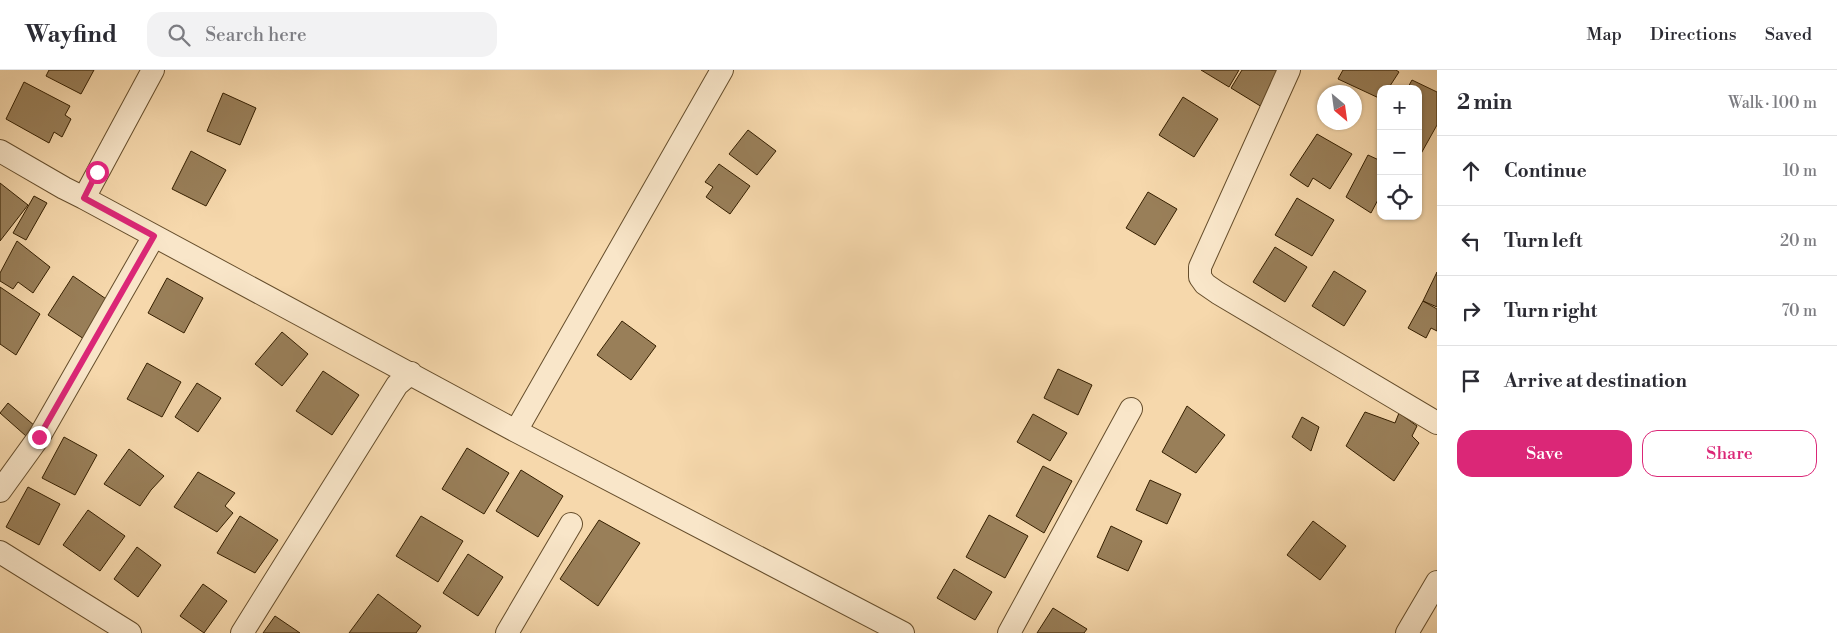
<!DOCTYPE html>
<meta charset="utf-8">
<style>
:root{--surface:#fff;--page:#f2f2f3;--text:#2b2b33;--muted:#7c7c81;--line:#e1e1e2;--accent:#db2777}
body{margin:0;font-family:"Libre Bodoni",serif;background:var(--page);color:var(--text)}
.controls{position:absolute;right:15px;top:15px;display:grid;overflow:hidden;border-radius:10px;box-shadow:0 1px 4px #0004}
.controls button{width:45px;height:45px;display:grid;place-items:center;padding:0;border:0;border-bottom:1px solid var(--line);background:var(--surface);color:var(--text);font:25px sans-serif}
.compass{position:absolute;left:1317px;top:15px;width:45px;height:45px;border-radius:50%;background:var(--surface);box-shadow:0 1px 4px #0004;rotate:151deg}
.stop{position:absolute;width:15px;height:15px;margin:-11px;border:4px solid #db2777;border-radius:50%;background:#fff}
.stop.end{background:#db2777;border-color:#fff;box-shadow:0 1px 5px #0008}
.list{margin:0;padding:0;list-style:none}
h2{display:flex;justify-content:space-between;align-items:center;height:65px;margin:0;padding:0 20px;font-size:21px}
h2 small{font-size:16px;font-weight:400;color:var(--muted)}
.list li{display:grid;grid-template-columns:32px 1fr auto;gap:15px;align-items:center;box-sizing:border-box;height:70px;padding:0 20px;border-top:1px solid var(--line)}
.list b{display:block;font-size:19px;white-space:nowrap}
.list em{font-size:16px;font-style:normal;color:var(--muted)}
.actions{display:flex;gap:10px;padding:15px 20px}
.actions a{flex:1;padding:11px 0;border:1px solid var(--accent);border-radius:15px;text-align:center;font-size:18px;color:var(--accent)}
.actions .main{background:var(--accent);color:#fff}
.icon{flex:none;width:28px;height:28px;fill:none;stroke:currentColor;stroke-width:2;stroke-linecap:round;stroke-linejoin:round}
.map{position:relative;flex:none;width:1437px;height:563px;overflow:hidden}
header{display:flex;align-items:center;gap:30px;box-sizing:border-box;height:70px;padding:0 25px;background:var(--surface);border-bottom:1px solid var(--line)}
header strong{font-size:24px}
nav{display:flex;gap:28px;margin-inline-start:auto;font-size:18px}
.search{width:350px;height:45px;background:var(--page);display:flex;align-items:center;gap:12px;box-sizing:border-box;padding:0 18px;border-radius:15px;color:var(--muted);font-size:19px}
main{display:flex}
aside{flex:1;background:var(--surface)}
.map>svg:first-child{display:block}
.building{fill:#997f59;stroke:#351f00}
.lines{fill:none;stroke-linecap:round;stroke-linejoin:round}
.street-casing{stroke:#654d2b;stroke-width:24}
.street{stroke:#f9e6c9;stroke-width:22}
.route{stroke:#db2777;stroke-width:6}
</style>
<header>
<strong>Wayfind</strong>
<div class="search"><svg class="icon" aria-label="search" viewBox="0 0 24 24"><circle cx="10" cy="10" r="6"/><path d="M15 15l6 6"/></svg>Search here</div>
<nav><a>Map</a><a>Directions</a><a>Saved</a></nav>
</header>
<main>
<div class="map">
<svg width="1437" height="563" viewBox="0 0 1437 563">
<rect width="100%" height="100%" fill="#f6d8ac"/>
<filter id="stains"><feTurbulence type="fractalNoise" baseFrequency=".004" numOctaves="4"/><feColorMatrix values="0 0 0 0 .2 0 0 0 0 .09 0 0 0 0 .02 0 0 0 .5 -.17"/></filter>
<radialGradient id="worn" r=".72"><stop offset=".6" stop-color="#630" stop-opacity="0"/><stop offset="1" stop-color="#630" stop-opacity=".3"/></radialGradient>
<path class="building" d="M49 0H94L81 24 46 6Z
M1201 0H1239L1229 17Z
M1242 0H1280L1262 37 1231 18Z
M1343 0H1396L1399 2 1388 19H1381V29L1338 9Z
M1412 10 1437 22V55L1418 89V19H1407Z
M24 12 70 36 65 45 71 49 62 67 54 62 49 73 6 49Z
M223 23 256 38 240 75 207 61Z
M1183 27 1218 49 1194 87 1159 65Z
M748 60 776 81 757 105 729 84Z
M1317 64 1352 84 1330 119 1313 108 1308 117 1290 105Z
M191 81 226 100 206 136 172 119Z
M1368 85 1381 91V124L1371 143 1346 127Z
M719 94 750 116 730 144 706 127 713 117 705 112Z
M0 113 28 135 0 171Z
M1148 122 1177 139 1155 175 1126 158Z
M34 126 47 133 26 170 13 163Z
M1297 128 1334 150 1312 186 1275 165Z
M17 171 50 197 33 223 18 212 13 219 0 211V203Z
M1275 177 1307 197 1285 232 1253 212Z
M1334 201 1366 221 1344 256 1312 236Z
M1437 202V237L1423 231Z
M73 206 109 231 84 269 48 245Z
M167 208 203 228 184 263 148 243Z
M0 217 40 244 16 285 0 274Z
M1423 231 1437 239V261L1431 258 1426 268 1408 258Z
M622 251 656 276 631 310 597 285Z
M282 262 308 284 282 316 255 294Z
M147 293 181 312 162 347 127 329Z
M1058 299 1092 315 1078 345 1044 328Z
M323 301 359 325 332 365 296 341Z
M197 313 221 328 198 362 175 347Z
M8 333 35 356 26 366 0 343Z
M1187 336 1225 365 1196 403 1162 382Z
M1365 342 1395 353 1399 343 1417 356 1412 366 1419 373 1394 411 1346 376Z
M1033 344 1067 363 1050 391 1017 372Z
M1302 347 1319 357 1311 381 1292 367Z
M64 367 97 385 75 425 42 408Z
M467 378 509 403 484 444 442 419Z
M129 379 164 406 151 420 140 436 104 414Z
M1043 396 1072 411 1044 463 1016 446Z
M521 400 563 426 538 467 496 441Z
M198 402 235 423 225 436 233 443 217 462 174 437Z
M1150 410 1181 424 1167 454 1136 440Z
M28 417 60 434 39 475 6 457Z
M88 440 125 466 100 501 63 475Z
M989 445 1028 466 1005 508 966 487Z
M240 446 278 470 255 503 217 483Z
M421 446 463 471 438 512 396 486Z
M599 450 640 473 598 536 560 509Z
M1313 451 1346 476 1320 510 1287 485Z
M1111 456 1142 471 1128 501 1097 487Z
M137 477 161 495 138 527 114 509Z
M468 484 503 507 478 546 443 523Z
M954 499 992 522 975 550 937 528Z
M203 514 227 531 204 563 180 546Z
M378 524 421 556 416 563H349Z
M1053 538 1087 559 1084 563H1037Z
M275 546 300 563H263Z"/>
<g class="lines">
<defs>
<path id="street" d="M1289 0 1200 197V207L1205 214 1218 223 1437 353
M0 81 64 118 84 128 153 0
M84 128 516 361 903 563
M516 361 722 0
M0 421 39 367 154 166
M0 482 130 563
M242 563 397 315 411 303
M507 563 571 454
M1009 563 1131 339
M1407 563 1437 512"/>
</defs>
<use href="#street" class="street-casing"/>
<use href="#street" class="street"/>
</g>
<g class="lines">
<path class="route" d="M39 367 154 166 84 128 97 102"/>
</g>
<rect width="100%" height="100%" filter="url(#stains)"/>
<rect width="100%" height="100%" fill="url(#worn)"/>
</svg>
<div class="controls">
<button>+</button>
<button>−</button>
<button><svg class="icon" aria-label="locate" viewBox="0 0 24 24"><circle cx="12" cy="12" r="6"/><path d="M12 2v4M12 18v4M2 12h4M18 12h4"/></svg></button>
</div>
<svg class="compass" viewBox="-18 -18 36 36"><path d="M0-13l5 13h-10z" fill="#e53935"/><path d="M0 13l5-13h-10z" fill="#7c7c81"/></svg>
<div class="stop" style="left:97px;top:102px"></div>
<div class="stop end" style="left:39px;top:367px"></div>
</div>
<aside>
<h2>2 min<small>Walk · 100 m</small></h2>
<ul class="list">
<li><svg class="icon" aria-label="ahead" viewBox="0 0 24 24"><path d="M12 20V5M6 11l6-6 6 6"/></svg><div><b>Continue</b></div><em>10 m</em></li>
<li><svg class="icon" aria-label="left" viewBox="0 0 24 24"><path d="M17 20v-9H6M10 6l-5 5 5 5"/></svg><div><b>Turn left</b></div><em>20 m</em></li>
<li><svg class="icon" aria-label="right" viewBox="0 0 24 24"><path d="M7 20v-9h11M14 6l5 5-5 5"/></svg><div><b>Turn right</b></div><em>70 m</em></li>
<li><svg class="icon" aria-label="arrive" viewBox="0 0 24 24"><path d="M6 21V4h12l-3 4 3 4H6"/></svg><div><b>Arrive at destination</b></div></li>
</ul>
<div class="actions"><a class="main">Save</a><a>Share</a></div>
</aside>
</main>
